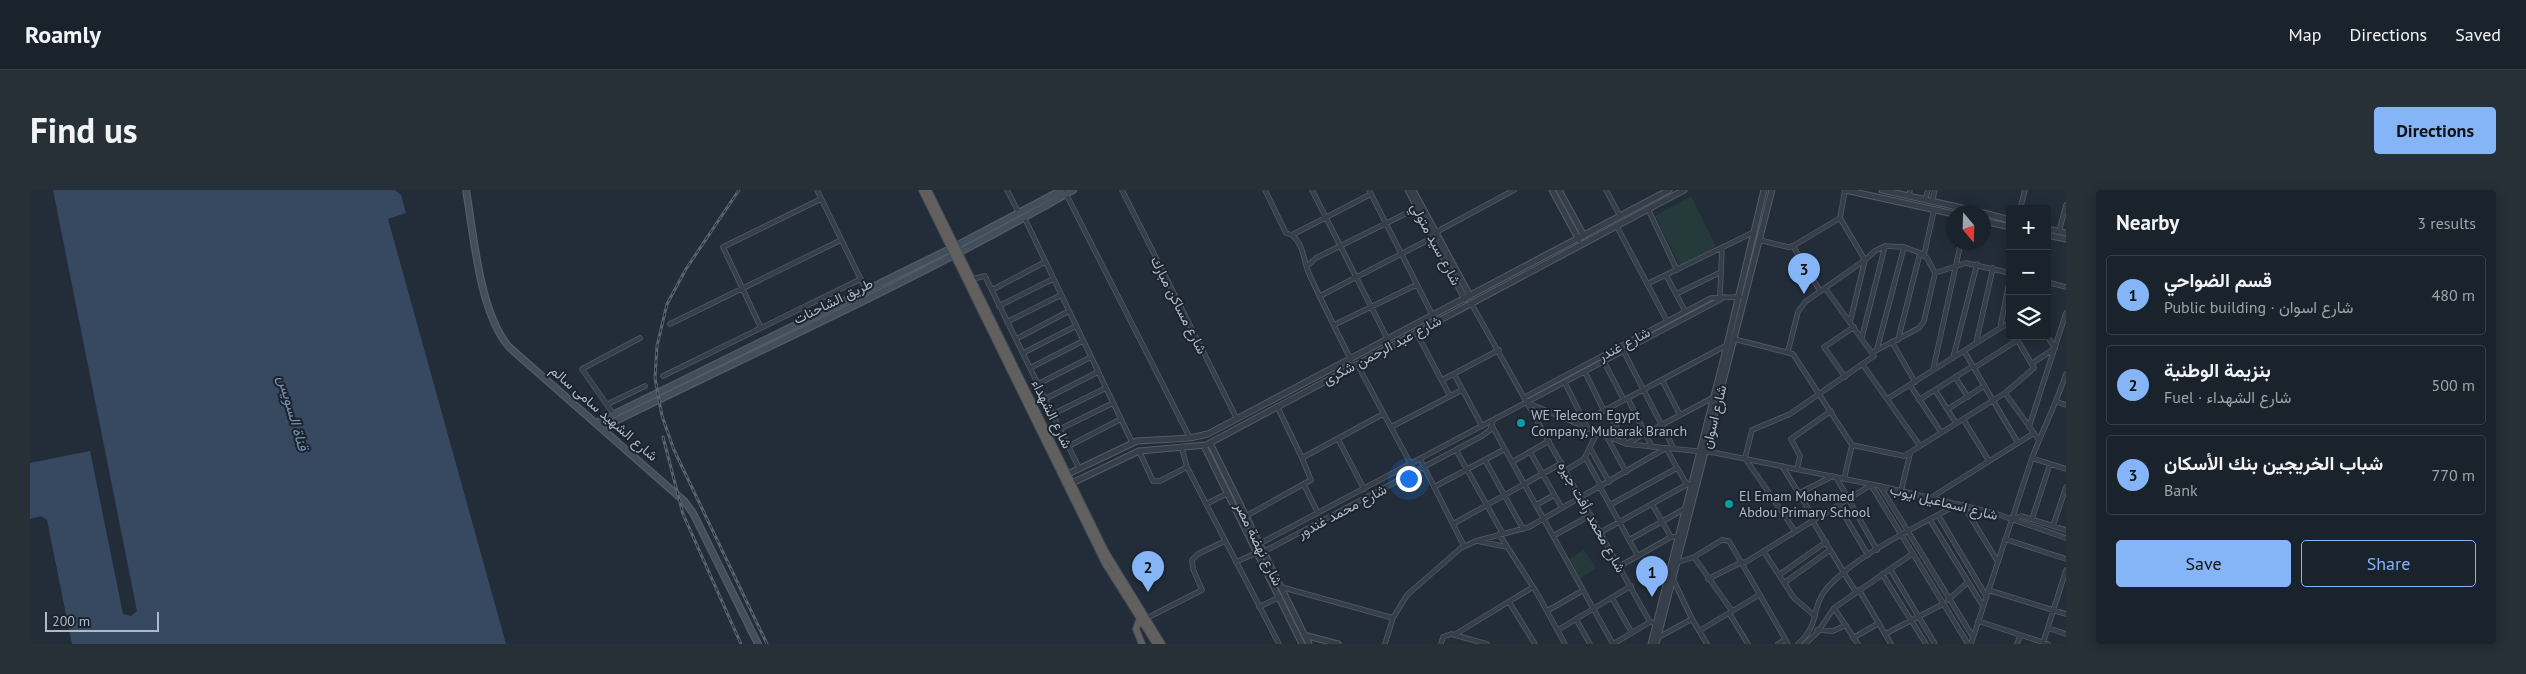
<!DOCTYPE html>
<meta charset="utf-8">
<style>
:root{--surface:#1a222b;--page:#272f37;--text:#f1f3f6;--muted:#9fa4a9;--line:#383f47;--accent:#85b5f6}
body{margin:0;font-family:"PT Sans",Vazirmatn,sans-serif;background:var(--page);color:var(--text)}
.controls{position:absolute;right:15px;top:15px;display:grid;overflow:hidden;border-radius:5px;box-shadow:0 2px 12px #0003}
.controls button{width:45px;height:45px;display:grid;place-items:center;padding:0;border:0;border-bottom:1px solid var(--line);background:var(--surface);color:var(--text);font:25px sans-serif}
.compass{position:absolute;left:1916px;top:15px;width:45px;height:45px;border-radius:50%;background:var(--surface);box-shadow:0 2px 12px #0003;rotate:161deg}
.scale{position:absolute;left:15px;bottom:12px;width:114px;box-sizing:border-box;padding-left:5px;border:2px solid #b0b9c5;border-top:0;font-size:14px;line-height:18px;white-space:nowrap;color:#b0b9c5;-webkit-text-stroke:4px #1b232e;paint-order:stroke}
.you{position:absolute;left:1378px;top:288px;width:18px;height:18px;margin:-12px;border:4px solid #fff;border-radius:50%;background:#1a73e8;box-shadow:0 0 0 8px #1a73e833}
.badge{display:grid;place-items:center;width:32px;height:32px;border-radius:50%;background:var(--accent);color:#111;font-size:16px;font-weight:700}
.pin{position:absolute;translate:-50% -41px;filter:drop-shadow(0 1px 2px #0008)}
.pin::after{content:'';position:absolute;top:26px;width:18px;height:15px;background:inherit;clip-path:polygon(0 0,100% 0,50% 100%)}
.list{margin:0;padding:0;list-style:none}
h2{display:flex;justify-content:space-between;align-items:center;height:65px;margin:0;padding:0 20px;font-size:21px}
h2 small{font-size:16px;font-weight:400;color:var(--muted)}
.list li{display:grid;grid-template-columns:32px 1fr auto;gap:15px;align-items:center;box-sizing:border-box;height:80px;margin:0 10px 10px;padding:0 10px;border:1px solid var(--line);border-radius:5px}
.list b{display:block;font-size:19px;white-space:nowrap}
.list p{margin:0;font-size:16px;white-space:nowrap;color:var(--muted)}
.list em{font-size:16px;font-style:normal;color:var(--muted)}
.actions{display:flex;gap:10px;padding:15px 20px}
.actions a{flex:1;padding:11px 0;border:1px solid var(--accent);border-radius:5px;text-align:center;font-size:18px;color:var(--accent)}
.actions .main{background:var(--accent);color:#111}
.icon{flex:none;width:28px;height:28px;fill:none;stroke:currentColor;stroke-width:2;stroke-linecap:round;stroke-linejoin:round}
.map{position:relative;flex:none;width:2036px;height:454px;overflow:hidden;border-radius:5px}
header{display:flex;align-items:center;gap:30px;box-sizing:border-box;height:70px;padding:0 25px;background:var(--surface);border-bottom:1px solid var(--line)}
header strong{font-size:24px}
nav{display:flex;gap:28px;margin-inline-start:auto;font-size:18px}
.intro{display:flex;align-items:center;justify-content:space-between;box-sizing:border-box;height:120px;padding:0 30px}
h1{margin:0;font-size:35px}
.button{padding:12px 22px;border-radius:5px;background:var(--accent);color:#111;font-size:18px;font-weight:700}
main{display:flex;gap:30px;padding:0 30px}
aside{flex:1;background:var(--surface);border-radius:5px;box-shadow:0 2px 12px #0003}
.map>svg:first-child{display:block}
.green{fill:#253a3b}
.water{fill:#364960}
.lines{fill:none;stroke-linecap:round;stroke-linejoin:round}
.minor-casing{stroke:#535c67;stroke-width:5.5}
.tertiary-casing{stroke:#535c67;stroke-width:7}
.secondary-casing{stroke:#535c67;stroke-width:8}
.trunk-casing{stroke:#404954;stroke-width:8}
.minor{stroke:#353e49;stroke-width:4}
.tertiary{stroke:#353e49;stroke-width:5}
.secondary{stroke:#434e5c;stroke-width:5.5}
.trunk{stroke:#61605e;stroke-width:6}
.rail-casing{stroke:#576370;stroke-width:3}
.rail{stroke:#1b232e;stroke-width:1;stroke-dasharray:4;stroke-linecap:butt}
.culture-dot{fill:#0f9aa8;stroke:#1b232e;stroke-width:2}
.labels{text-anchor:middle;stroke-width:4;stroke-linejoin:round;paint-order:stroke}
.street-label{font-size:14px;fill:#b0b9c5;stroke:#1b232e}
.poi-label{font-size:14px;fill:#b0b9c5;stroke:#1b232e;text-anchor:start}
.water-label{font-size:15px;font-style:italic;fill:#7891ad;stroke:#1b232e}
</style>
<header>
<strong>Roamly</strong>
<nav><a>Map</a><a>Directions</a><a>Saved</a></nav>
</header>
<div class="intro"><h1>Find us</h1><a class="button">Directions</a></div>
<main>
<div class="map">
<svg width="2036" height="454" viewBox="0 0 2036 454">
<rect width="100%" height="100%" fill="#222d39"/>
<path class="green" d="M1661 6 1686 57 1650 75 1625 26Z
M1554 360 1566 378 1547 391 1536 371Z"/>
<path class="water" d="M23 0H365L371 5 376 23 358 29 476 454H42L17 330 11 326 0 329V273L60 261 93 424 101 426 107 421Z"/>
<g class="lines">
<defs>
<path id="minor" d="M787 0 836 100
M977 0 989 23
M1092 0 1207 229
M1235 0 1256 43 1262 45 1341 4
M1282 0 1358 150
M1339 0 1403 126
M1576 0 1590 26
M1035 2 1160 248
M1879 6 1880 0
M1895 10 1898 0
M1902 11 1905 0
M1618 19 1647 80
M1990 19 1995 0
M1810 28 1835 70 1820 132
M995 29 1102 252
M1586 35 1637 131
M2029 42 2036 15
M1262 45C1275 56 1273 72 1280 86 1293 114 1307 142 1321 170
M1729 50 1758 57 1763 56 1810 28 1815 0
M1763 56 1790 101
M1894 65 1904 20
M1277 76 1286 68 1387 18
M1905 83 1936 73 1980 83
M1636 85 1655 121
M942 89 955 86 1049 278
M2017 92 2036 97
M1617 94 1724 42
M962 100 1015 72
M1646 104 1691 82
M1290 106 1398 50 1410 40 1484 0
M1690 106 1692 58
M1441 113 1620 432 1626 433
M969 116 1023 89
M977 132 1031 105
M640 134 811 50
M1304 135 1386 95
M731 138 693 57 791 9
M1970 138 1980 88
M1386 142 1420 206
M1832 147 1855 56
M986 149 1039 121
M1704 149 1763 164 1822 255 1874 266 1975 203 2004 178 1985 146
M1868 150 1890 63
M1862 152 1885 192
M1946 153 1963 78
M1847 159 1874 57
M1758 161 1768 122 1775 112 1835 70 1845 61 1855 56 1874 57 1890 63 1897 68 1905 83 1894 131 1889 138 1843 162
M1934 161 1988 253
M1594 162 1644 259
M993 163 1046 136
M1923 168 1947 74
M1574 172 1594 210
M2003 173 2025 158 2017 146
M1327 174 1385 282
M1833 175 1890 256
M1000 178 1053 151
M1944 178 1988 150
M1903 180 1931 52
M1555 182 1574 221
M1424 184 1452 236
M633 186 831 89
M1815 187 1794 157 1824 137
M1925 187 1938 207
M1412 190 1469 160
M1632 190 1650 225
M1535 193 1558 239
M1008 194 1061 167
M1880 195 1911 242
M1905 200 1926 233
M1975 203 2009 250
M1495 207 1681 108 1710 107
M1015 209 1068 182
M1598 209 1622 257
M1857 209 1980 132
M1889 210 1943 176
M2027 212 2036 215
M1498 213 1596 254 1686 263 1850 296 1964 323 2036 348
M578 214 615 196
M1577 219 1596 254 1684 207
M1918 219 1954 196
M1023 224 1076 198
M584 225 552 179 610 148
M1933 229 1959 271
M1549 234 1697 155
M1462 236 1583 454
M1361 237 1432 200
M1999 237 2036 123
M1030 239 1083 213
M1577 247 1596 282
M1308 249 1334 299
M1039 256 1091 229
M1560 258 1579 292
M1152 259 1157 277 1249 454
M1426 260 1473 344
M1109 261 1123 291H1130L1157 277
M1500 262 1532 318
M1555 267 1571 296
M1272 268 1353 224
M2002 268 2036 279
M1390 269 1434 356
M1455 270 1493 339
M1482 272 1519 251
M1752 276 1784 328
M1767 279 1770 266 1761 249 1801 221
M1536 280 1554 269 1567 243
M1806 287 1847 360
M1814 289 1822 255
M1274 295 1288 323
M1850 296 1943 447
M1404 297 1475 259
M1570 297 1608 366
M1871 301 1880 264
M1769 303 1803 286
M1902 307 2004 243
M1176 314 1198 303
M1622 314 1641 347
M1506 315 1524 305
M1580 315 1647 278
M1808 315 1838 365
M1933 315 1968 372
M1908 325 1956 406
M1216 326 1281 290 1272 268 1247 216
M1982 329 1991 326 2036 340
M2002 329 2020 274
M1782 330 1813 381
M1900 330 1953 416
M1423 334 1532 273
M2023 336 2036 297
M1765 341 1715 268 1722 240 1760 224 1844 166 1795 98
M1571 342 1658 294
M1469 344 1507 403 1535 454
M1523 346 1561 325
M1975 349 2036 369
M1599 350 1656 318
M1447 351 1477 357
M1229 354 1695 107
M1233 362 1452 246 1460 240 1463 231
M1734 362 1764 408 1785 426
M1664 367 1702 421
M1206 372 1228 362
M1646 373 1664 367 1692 350 1699 351 1758 454
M1590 376 1641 347 1651 346
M1860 379 1905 454
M1813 382 1826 402
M1852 384 1896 454
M1749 385 1796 352
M1642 387 1662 429 1677 454
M1678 389 1710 373 1716 372 1841 295 1938 454
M1754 393 1800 360
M1251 397 1363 428
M1829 400 1861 454
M1958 400 2036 424
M1582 408 1602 443
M1918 410 1938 392
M1479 412 1505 454
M1229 417 1250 407
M1804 418 1828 454
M1517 421 1552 401
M1699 423 1718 454
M1117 428 1172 400 1163 379 1162 370 1168 364 1195 351
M1546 429 1560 454
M1948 431 2018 454
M2018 438 2036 444
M1528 440 1601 396
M1787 440 1803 441 1816 435
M1669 441 1729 405
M1855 444 1913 414
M1424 445 1503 397
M1627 448 1662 429
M1823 448 1849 433
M2013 453 2036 380
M1355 454 1363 428 1377 405 1431 358 1446 351 1499 337 1636 258 1657 295
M1411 454 1413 447 1421 444 1457 454
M1583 454 1620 432
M1748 454 1755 450
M1768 454C1791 434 1780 418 1797 398 1830 362 1885 338 1928 314
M1775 454 1787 443 1804 418 1882 364
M1941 454 2002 268C2013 239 2026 214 2036 184
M1987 454 1990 446"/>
<path id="tertiary" d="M1378 0 1435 109
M1383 0 1440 106
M1522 0 1549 50
M1529 0 1554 46
M1815 0 1924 24
M1852 0 1950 22
M1954 23 1980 30
M1954 31 1980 37
M2017 39 2036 43
M2017 45 2036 49
M1180 253 1279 454
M1174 256 1272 454
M1038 284 1107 251 1160 248 1178 244 1639 0
M1042 293 1109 261 1176 255 1654 0
M1274 445 1308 454
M1621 454 1697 155 1734 0
M1626 454 1742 0"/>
<path id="secondary" d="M436 0C444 45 449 122 479 157L654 311 663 323 728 454
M566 233 926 56 1032 0
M571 238C729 160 891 88 1043 0"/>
<path id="trunk" d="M892 0 1075 373 1126 454
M898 0 1075 361 1132 454
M1110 428 1106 439 1112 454"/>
</defs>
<use href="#minor" class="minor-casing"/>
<use href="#tertiary" class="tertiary-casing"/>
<use href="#secondary" class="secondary-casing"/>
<use href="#trunk" class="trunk-casing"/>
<use href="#minor" class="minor"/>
<use href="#tertiary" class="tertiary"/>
<use href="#secondary" class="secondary"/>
<use href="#trunk" class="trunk"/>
<defs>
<path id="rail" d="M709 0 656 79 637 114 627 156 625 188 632 226 644 260 737 454
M633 247 653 324 711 454"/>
</defs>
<use href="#rail" class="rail-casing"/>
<use href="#rail" class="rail"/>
</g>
<g class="culture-dot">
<circle cx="1491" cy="233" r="5"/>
<circle cx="1699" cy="314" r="5"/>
</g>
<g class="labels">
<g class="street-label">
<text transform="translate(1406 54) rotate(62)" y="5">شارع سيد متولي</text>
<text transform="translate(803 111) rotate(-26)" y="5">طريق الشاحنات</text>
<text transform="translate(1149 115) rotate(63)" y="5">شارع مساكن مبارك</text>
<text transform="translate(1594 154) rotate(-28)" y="5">شارع غندر</text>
<text transform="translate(1352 160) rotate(-28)" y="5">شارع عبد الرحمن شكرى</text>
<text transform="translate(574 223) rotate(41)" y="5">شارع الشهيد سامى سالم</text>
<text transform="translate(1022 224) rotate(64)" y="5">شارع الشهداء</text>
<text transform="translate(1684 227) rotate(-76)" y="5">شارع اسوان</text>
<text transform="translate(1914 312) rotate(14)" y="5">شارع اسماعيل ايوب</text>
<text transform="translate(1312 321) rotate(-28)" y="5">شارع محمد غندور</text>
<text transform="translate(1562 327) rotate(61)" y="5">شارع محمد رأفت جيره</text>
<text transform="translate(1229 354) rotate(64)" y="5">شارع نهضة مصر</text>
</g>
<g class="poi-label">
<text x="1501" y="230">WE Telecom Egypt<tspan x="1501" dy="16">Company, Mubarak Branch</tspan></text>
<text x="1709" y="311">El Emam Mohamed<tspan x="1709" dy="16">Abdou Primary School</tspan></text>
</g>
<g class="water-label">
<text transform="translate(263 223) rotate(74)" y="5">قناة السويس</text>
</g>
</g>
</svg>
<div class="controls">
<button>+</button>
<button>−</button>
<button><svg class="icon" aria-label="layers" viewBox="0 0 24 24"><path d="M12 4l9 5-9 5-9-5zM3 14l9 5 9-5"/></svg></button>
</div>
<svg class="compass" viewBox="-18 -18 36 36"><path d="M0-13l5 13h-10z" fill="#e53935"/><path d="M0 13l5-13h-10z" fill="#9fa4a9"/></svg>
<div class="scale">200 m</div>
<div class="you"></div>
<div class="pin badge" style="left:1622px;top:407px">1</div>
<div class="pin badge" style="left:1118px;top:402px">2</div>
<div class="pin badge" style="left:1774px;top:104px">3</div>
</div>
<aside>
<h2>Nearby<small>3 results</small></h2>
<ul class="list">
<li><span class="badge">1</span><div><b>قسم الضواحي</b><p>Public building · شارع اسوان</p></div><em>480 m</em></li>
<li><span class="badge">2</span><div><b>بنزيمة الوطنية</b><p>Fuel · شارع الشهداء</p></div><em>500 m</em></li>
<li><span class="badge">3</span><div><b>شباب الخريجين بنك الأسكان</b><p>Bank</p></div><em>770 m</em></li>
</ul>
<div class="actions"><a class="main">Save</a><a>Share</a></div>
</aside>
</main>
